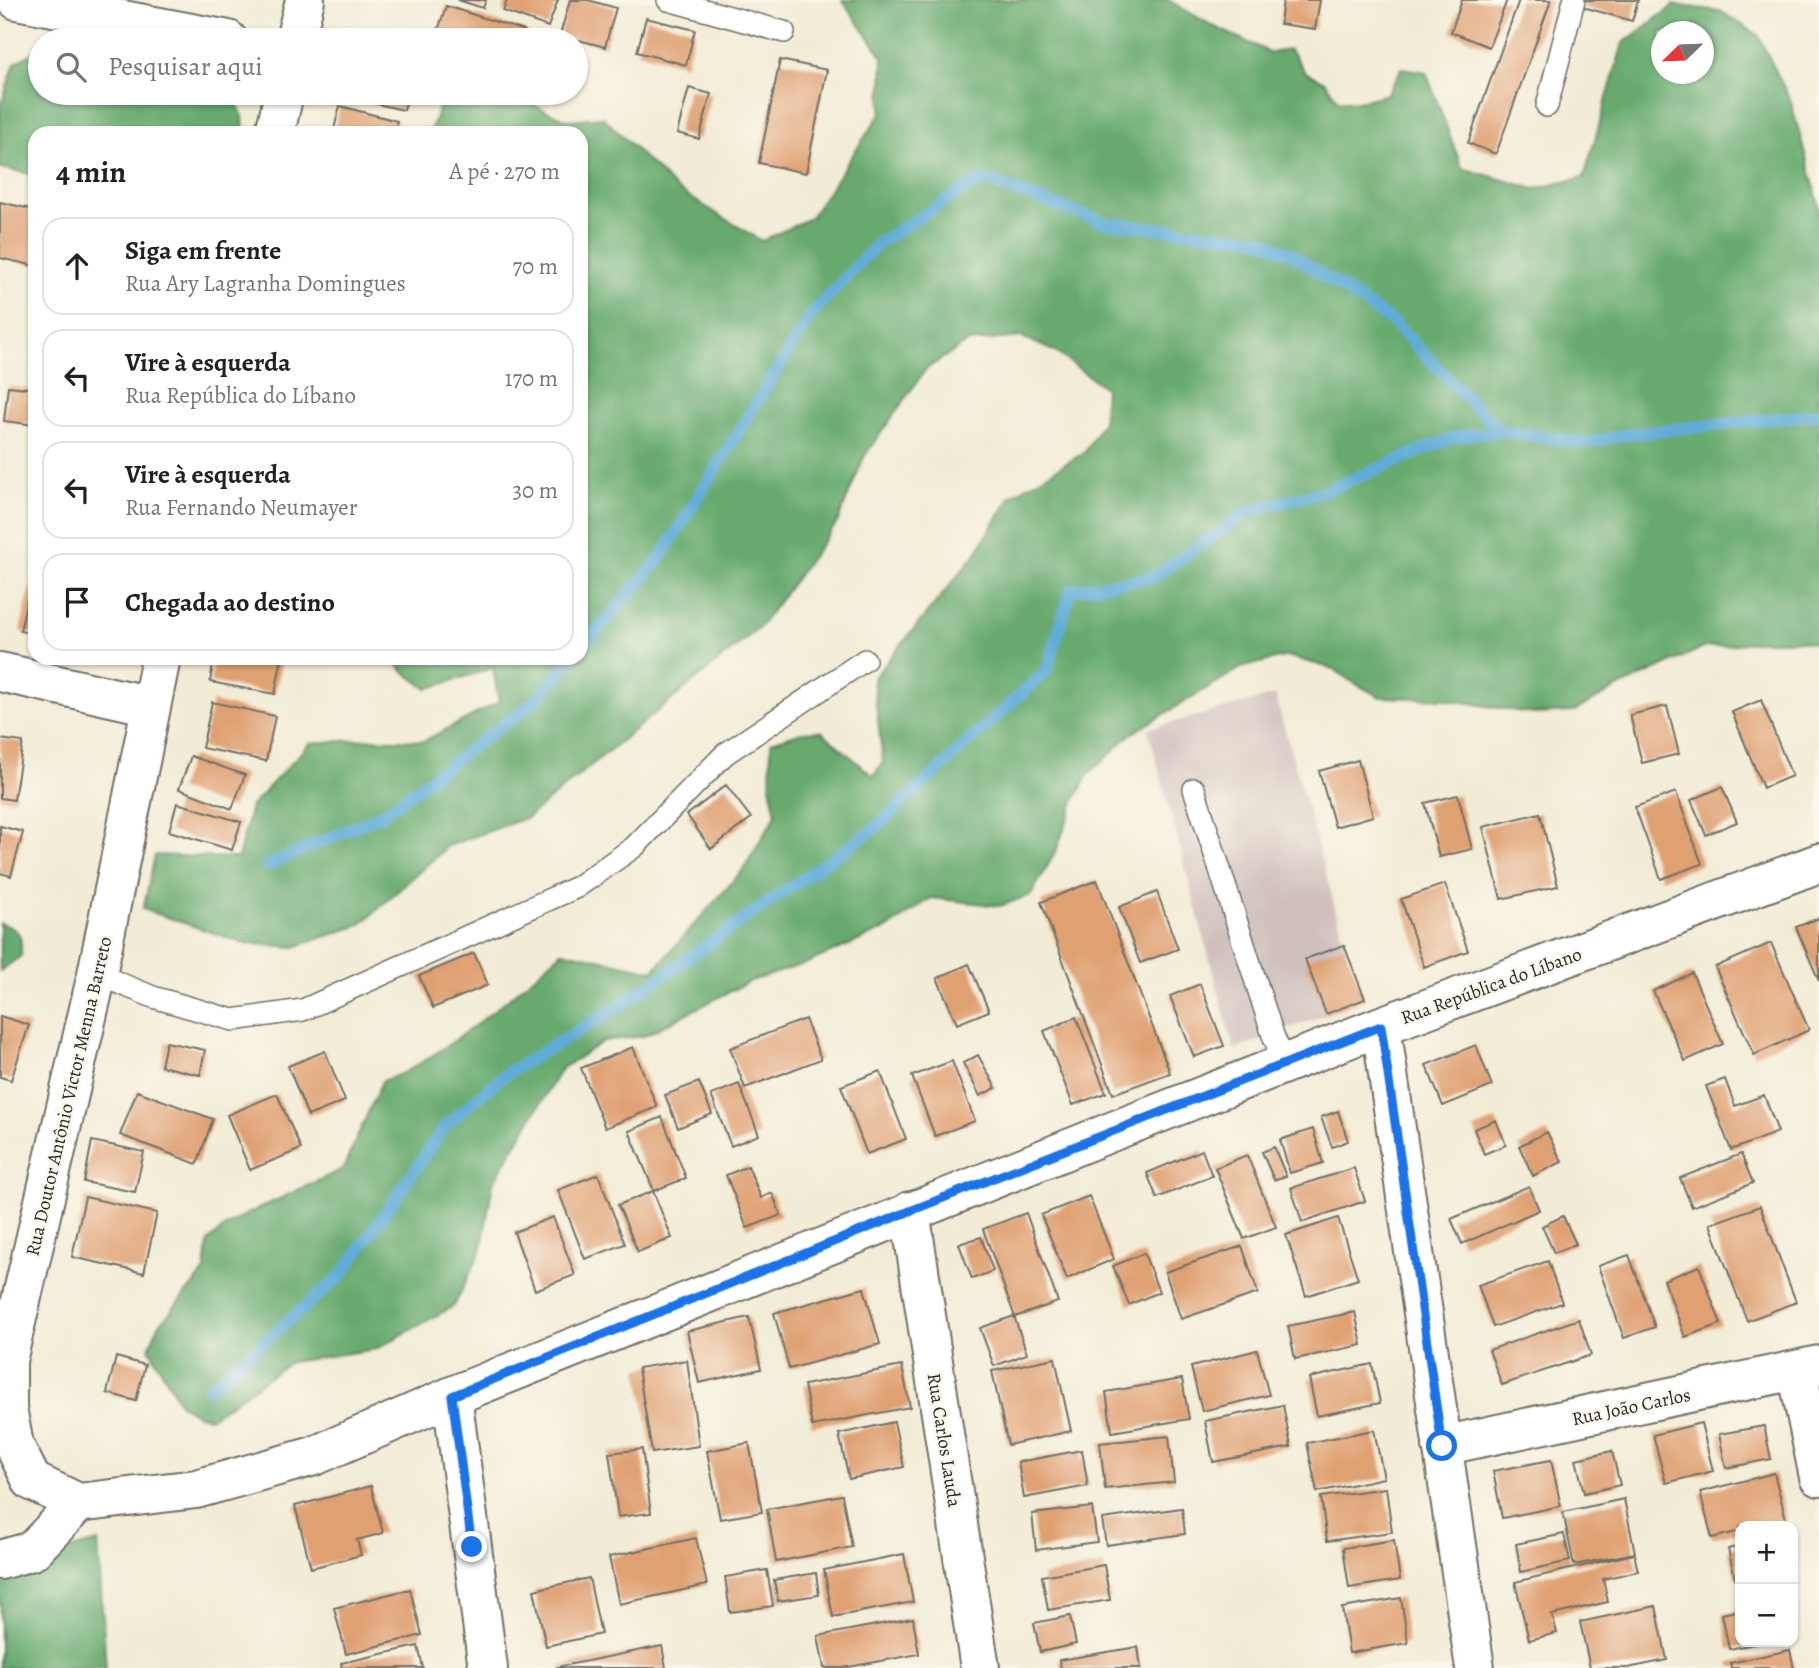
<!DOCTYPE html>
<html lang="pt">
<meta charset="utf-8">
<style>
:root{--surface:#fff;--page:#f6f6f6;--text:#202124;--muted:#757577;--line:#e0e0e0}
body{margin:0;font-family:Alegreya,serif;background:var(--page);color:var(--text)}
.controls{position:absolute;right:21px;bottom:21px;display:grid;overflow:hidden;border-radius:14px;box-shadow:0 2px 5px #0004}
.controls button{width:63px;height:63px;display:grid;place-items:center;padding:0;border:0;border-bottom:2px solid var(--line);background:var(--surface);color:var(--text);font:35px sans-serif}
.compass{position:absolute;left:1651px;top:21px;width:63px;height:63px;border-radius:50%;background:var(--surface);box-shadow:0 2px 5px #0004;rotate:247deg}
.stop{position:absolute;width:21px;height:21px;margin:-16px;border:5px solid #1a73e8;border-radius:50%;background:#fff}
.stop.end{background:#1a73e8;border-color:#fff;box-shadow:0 2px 7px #0008}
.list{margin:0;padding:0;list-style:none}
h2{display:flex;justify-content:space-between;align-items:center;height:91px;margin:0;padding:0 28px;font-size:30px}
h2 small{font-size:23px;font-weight:400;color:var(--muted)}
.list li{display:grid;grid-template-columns:46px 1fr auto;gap:21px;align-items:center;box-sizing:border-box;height:98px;margin:0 14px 14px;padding:0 14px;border:2px solid var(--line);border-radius:21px}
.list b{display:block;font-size:26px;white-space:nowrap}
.list p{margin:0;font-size:23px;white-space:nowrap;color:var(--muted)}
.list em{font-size:23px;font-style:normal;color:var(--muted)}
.icon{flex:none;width:38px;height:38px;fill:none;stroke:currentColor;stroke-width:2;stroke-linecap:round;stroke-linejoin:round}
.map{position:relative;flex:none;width:1819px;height:1668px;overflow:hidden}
.search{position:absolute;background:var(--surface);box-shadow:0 2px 5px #0004;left:28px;top:28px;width:560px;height:77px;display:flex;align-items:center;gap:18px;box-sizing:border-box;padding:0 24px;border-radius:38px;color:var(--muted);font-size:26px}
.panel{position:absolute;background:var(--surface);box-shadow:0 2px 5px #0004;left:28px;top:126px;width:560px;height:539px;border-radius:21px}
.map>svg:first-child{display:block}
.industrial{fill:#cfc0bb}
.forest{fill:#68aa6e;stroke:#4a6a4c;stroke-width:2;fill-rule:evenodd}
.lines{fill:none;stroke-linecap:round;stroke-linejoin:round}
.stream{stroke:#5facd8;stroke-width:12}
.building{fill:#dfa072}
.service-casing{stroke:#716f67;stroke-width:24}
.minor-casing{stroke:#716f67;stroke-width:42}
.service{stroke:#fff;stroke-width:21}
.minor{stroke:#fff;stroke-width:38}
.route{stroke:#1a73e8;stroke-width:9}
.labels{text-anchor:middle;stroke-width:5;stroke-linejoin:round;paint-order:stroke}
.street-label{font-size:19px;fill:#2b2b2b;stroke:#fbf7ec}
</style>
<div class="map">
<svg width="1819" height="1668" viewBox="0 0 1819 1668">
<rect width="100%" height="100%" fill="#fbf7ec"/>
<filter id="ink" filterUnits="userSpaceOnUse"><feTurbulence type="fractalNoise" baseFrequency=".0143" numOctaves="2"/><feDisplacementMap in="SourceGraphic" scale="14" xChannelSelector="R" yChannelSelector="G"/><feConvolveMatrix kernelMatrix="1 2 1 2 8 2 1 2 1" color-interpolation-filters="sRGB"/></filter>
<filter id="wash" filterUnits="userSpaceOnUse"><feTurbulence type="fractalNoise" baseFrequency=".00686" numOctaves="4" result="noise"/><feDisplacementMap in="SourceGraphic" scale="28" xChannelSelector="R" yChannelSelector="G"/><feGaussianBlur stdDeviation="1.57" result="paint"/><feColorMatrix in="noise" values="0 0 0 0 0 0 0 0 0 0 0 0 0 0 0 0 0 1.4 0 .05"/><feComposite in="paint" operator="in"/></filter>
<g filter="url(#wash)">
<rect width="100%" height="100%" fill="#f2ecd6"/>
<path class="industrial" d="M1275 695 1340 925 1344 945 1365 999 1234 1050 1148 729Z"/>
<path class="forest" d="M842 0H1168L1213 26 1271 53 1288 49 1294 55 1305 72 1325 82 1338 100 1357 102 1387 94 1402 68 1426 72 1462 168 1535 189 1584 177 1623 43 1674 5 1720 11 1758 35 1791 102 1819 205V644L1800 641H1760L1702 648 1611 691 1573 712 1534 714 1445 699 1380 697 1349 680 1334 669 1287 656 1241 668 1131 734 1088 775 1075 799 1056 851 1031 895 1000 906 931 898 888 928 807 963 748 982 644 1036 604 1041 561 1069 493 1183 481 1251 454 1306 376 1349 290 1362 210 1418 196 1414 180 1404 149 1348 159 1325 205 1271 208 1242 226 1226 247 1214 343 1169 382 1081C392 1077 403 1074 412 1068 467 1036 516 993 563 951L653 971 743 870 776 814 770 786 771 742 802 732 821 731 873 776 883 762 873 679 974 556 1011 496 1085 452 1103 421 1105 388 1056 352 1022 337 968 342 926 369 864 457 837 523 759 628 528 817 448 846 360 925 294 947 243 943 143 909 155 855 238 858 251 806 310 743 371 739 424 741 499 702 493 668 427 689 402 670 393 658H581V133H430L439 107 442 93 529 103 567 120 603 117 675 188 762 241 810 218 881 113 883 57ZM1661 32H1703V74H1661Z
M40 49V93H231L243 116 244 133H35V175L0 168V107L15 63Z
M0 923C21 930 22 934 21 956L0 971Z
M98 1542 106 1668H0V1568Z"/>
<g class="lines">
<path class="stream" d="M581 648 659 560 812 313 878 243 981 179 1107 223 1259 239 1290 253 1394 323 1499 431
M267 866 381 815 535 701 573 658
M209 1389 341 1276 446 1125 504 1075 615 1009 874 829 1047 670 1071 590 1154 577 1249 511 1327 490 1454 437 1499 431 1587 443 1629 434 1819 414"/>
</g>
<g id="blocks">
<path class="building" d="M458 0H486L483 8Z
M507 0H558L548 27 503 11Z
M570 0H588L616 8 605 47 560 35Z
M1283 0H1320L1315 29 1280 24Z
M1462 0H1507L1489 47 1451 32Z
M1519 0H1551L1496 154 1468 143Z
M1584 0H1638L1632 21 1583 7Z
M446 6 525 31 522 40H435Z
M646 18 695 30 686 65 637 52Z
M780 60 827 70 806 173 759 163Z
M689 88 711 94 699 139 677 133Z
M337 93H408L404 110 336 95Z
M340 106 397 121 394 133H333Z
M0 202 35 210V266L0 258Z
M8 386 35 389V425L4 421Z
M30 587 35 588V634L20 631Z
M214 658H282L275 694 210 682Z
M1761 700 1792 776 1763 788 1732 712Z
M212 702 275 716 266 761 202 748Z
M1667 706 1679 754 1642 763 1630 715Z
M0 739 23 742 14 800 0 798Z
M191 756 245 775 232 809 179 789Z
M1358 760 1373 816 1335 827 1319 771Z
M726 785 751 818 711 849 687 815Z
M1722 787 1737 822 1706 835 1691 800Z
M1676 792 1702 864 1661 879 1635 807Z
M1458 795 1472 849 1439 857 1425 803Z
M177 803 241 822 232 850 169 831Z
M1540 813 1558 886 1501 899 1483 827Z
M0 826 23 832 11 876 0 873Z
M1097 880 1170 1073 1113 1094 1041 902Z
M1445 884 1468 951 1424 967 1401 899Z
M1157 892 1178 949 1140 963 1119 907Z
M1819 918V981L1796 927Z
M1771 943 1809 1030 1754 1055 1715 967Z
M1344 945 1365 999 1326 1014 1305 959Z
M474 953 488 985 433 1008 419 976Z
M969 964 989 1011 957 1024 937 978Z
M1692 973 1723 1044 1685 1061 1653 991Z
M1200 984 1224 1046 1194 1057 1170 996Z
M0 1016 29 1025 11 1080 0 1077Z
M1076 1017 1106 1093 1073 1105 1044 1031Z
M805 1019 821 1059 745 1088 730 1048Z
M166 1042 205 1050 200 1075 161 1066Z
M1476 1045 1492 1086 1443 1106 1426 1065Z
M633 1047 657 1107 605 1128 581 1068Z
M325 1051 345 1101 308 1116 288 1066Z
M978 1055 996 1088 980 1096 963 1063Z
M952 1061 975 1121 935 1136 912 1076Z
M880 1071 906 1139 867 1154 841 1086Z
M1725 1079 1735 1106 1764 1095 1778 1132 1731 1150 1706 1086Z
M699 1082 712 1114 678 1128 665 1095Z
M739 1084 759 1135 731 1146 711 1095Z
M137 1091 213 1119 197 1164 120 1135Z
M277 1094 301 1149 250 1170 227 1115Z
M1338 1111 1348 1141 1332 1147 1321 1117Z
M662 1117 686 1178 654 1191 629 1131Z
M1496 1120 1506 1145 1484 1154 1474 1129Z
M1313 1129 1323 1163 1290 1173 1280 1140Z
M1547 1132 1562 1162 1533 1176 1519 1146Z
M92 1141 144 1152 135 1192 84 1182Z
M1274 1147 1286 1176 1274 1180 1262 1152Z
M1202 1150 1212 1176 1157 1198 1147 1173Z
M1741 1154 1753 1183 1692 1207 1680 1178Z
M1247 1155 1276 1227 1244 1239 1215 1168Z
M748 1166 761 1198 772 1193 781 1215 747 1228 726 1175Z
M1354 1168 1365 1201 1302 1222 1291 1188Z
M598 1174 625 1244 585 1259 558 1190Z
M1529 1186 1539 1210 1462 1244 1451 1219Z
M653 1191 672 1238 638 1252 618 1205Z
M1089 1196 1114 1259 1067 1279 1041 1215Z
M85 1197 157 1213 144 1273 72 1257Z
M1760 1206 1796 1302 1747 1321 1710 1224Z
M1026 1213 1058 1302 1015 1317 983 1229Z
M1563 1216 1576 1244 1554 1253 1542 1226Z
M553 1217 575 1275 535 1290 514 1232Z
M1338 1218 1358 1279 1306 1296 1286 1235Z
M981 1237 993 1271 972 1279 959 1244Z
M1242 1246 1258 1293 1181 1319 1165 1272Z
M1144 1253 1159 1292 1129 1305 1113 1266Z
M1629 1255 1655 1327 1624 1338 1598 1266Z
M1548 1261 1562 1303 1493 1327 1478 1285Z
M1699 1266 1721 1324 1685 1337 1664 1280Z
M864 1288 880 1344 789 1369 774 1313Z
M1355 1312 1362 1345 1295 1359 1288 1326Z
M1014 1316 1027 1354 994 1366 980 1328Z
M749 1317 761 1369 699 1383 687 1331Z
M1579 1319 1591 1355 1502 1385 1489 1350Z
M1257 1350 1269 1395 1202 1411 1191 1367Z
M116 1357 145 1365 136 1401 107 1393Z
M1055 1358 1071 1431 1008 1445 992 1371Z
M687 1360 699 1446 652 1453 638 1368Z
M1372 1364 1380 1403 1317 1416 1309 1378Z
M902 1366 910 1407 812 1426 804 1385Z
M1182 1379 1189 1419 1112 1432 1106 1392Z
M1283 1405 1291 1447 1213 1462 1205 1421Z
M894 1422 904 1467 849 1479 839 1434Z
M1701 1423 1713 1471 1666 1483 1653 1435Z
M1764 1426 1771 1459 1726 1468 1719 1434Z
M1374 1430 1384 1478 1317 1492 1307 1443Z
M1169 1436 1174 1482 1105 1489 1100 1443Z
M749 1443 762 1512 720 1519 707 1451Z
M642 1449 651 1513 618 1517 609 1453Z
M1082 1450 1088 1486 1024 1498 1018 1462Z
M1612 1451 1620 1485 1584 1493 1576 1459Z
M1551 1460 1561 1506 1502 1518 1493 1471Z
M1774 1473 1786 1519 1757 1526H1740V1531L1712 1538 1700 1492Z
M371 1486 383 1533 357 1540 361 1555 311 1568 295 1506Z
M1386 1488 1392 1532 1327 1541 1321 1497Z
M842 1495 852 1547 776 1562 767 1509Z
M1624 1499 1635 1553 1574 1565 1563 1512Z
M1092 1507 1097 1542 1036 1550 1032 1514Z
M1182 1508 1185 1534 1106 1545 1102 1519Z
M1564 1534 1570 1561 1521 1572 1516 1544Z
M696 1538 707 1585 619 1604 609 1557Z
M1394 1540 1400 1580 1349 1588 1343 1548Z
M1740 1546V1577L1735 1578 1728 1549Z
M904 1554 913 1602 833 1617 824 1570Z
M1634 1554 1638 1571 1603 1579 1608 1602 1552 1615 1557 1633 1529 1640 1515 1582Z
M1104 1565 1110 1600 1048 1610 1042 1576Z
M767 1570 773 1606 730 1612 725 1577Z
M816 1573 819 1595 778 1601 774 1580Z
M589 1578 601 1634 546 1646 534 1590Z
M410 1589 422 1635 346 1654 334 1608Z
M1401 1598 1408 1643 1349 1653 1342 1608Z
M1656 1606 1667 1660 1628 1668H1590L1580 1622Z
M1740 1610V1642L1759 1643 1729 1649 1722 1614Z
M1070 1616 1076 1644 1040 1652 1034 1623Z
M913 1618 919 1654 843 1668H824L818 1636Z
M418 1646 423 1668H342L341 1663Z
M662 1646 666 1668H557V1667Z
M1138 1647 1141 1668H1061L1059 1660Z
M1790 1650 1794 1668H1731L1730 1663Z"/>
</g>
</g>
<g filter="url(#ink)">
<use href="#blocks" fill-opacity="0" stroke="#716f67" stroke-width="2"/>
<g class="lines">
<defs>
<path id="service" d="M668 0 784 32
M1547 106 1574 0
M1194 789 1273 1035 1285 1064
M97 974 153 997 233 1020 303 1010 577 887 634 847 725 754 865 660"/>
<path id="minor" d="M17 0 228 40
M295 40 305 0
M275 133 284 93
M0 672 151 706
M1381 1026 1475 1668
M910 1211 980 1668
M1797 1370 1819 1477
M452 1396 488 1668
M1442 1446 1819 1365
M78 1503 32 1481 14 1445 7 1408V1361L97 974 161 658
M0 1560 32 1551 78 1503 196 1489 314 1456 452 1396 1116 1130 1381 1026 1819 863"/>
</defs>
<use href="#service" class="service-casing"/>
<use href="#minor" class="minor-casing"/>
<use href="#service" class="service"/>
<use href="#minor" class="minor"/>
</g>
</g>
<g class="lines" filter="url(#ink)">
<path class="route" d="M472 1547 452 1396 910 1211 1381 1026 1442 1446"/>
</g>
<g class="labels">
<g class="street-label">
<text transform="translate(1491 985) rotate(-20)" y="7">Rua República do Líbano</text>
<text transform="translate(68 1096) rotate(-77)" y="7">Rua Doutor Antônio Victor Menna Barreto</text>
<text transform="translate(1631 1406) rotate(-12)" y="7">Rua João Carlos</text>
<text transform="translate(945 1440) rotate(81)" y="7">Rua Carlos Lauda</text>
</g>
</g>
</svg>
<div class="controls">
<button>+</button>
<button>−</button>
</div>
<svg class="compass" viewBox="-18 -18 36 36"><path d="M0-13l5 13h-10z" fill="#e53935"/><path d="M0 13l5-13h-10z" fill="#757577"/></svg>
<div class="stop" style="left:1442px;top:1446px"></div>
<div class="stop end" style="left:472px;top:1547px"></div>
<div class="search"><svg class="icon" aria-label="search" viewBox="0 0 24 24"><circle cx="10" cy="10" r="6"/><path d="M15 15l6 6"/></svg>Pesquisar aqui</div>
<section class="panel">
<h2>4 min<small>A pé · 270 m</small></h2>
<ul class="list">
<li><svg class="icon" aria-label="ahead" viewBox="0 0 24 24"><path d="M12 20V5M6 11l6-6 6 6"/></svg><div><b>Siga em frente</b><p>Rua Ary Lagranha Domingues</p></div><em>70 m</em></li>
<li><svg class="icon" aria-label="left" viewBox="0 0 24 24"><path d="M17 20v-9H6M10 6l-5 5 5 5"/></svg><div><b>Vire à esquerda</b><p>Rua República do Líbano</p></div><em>170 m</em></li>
<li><svg class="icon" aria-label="left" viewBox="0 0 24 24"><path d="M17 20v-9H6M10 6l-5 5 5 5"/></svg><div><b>Vire à esquerda</b><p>Rua Fernando Neumayer</p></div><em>30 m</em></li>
<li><svg class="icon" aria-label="arrive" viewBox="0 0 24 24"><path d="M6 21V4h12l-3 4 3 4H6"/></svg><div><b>Chegada ao destino</b></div></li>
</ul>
</section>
</div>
